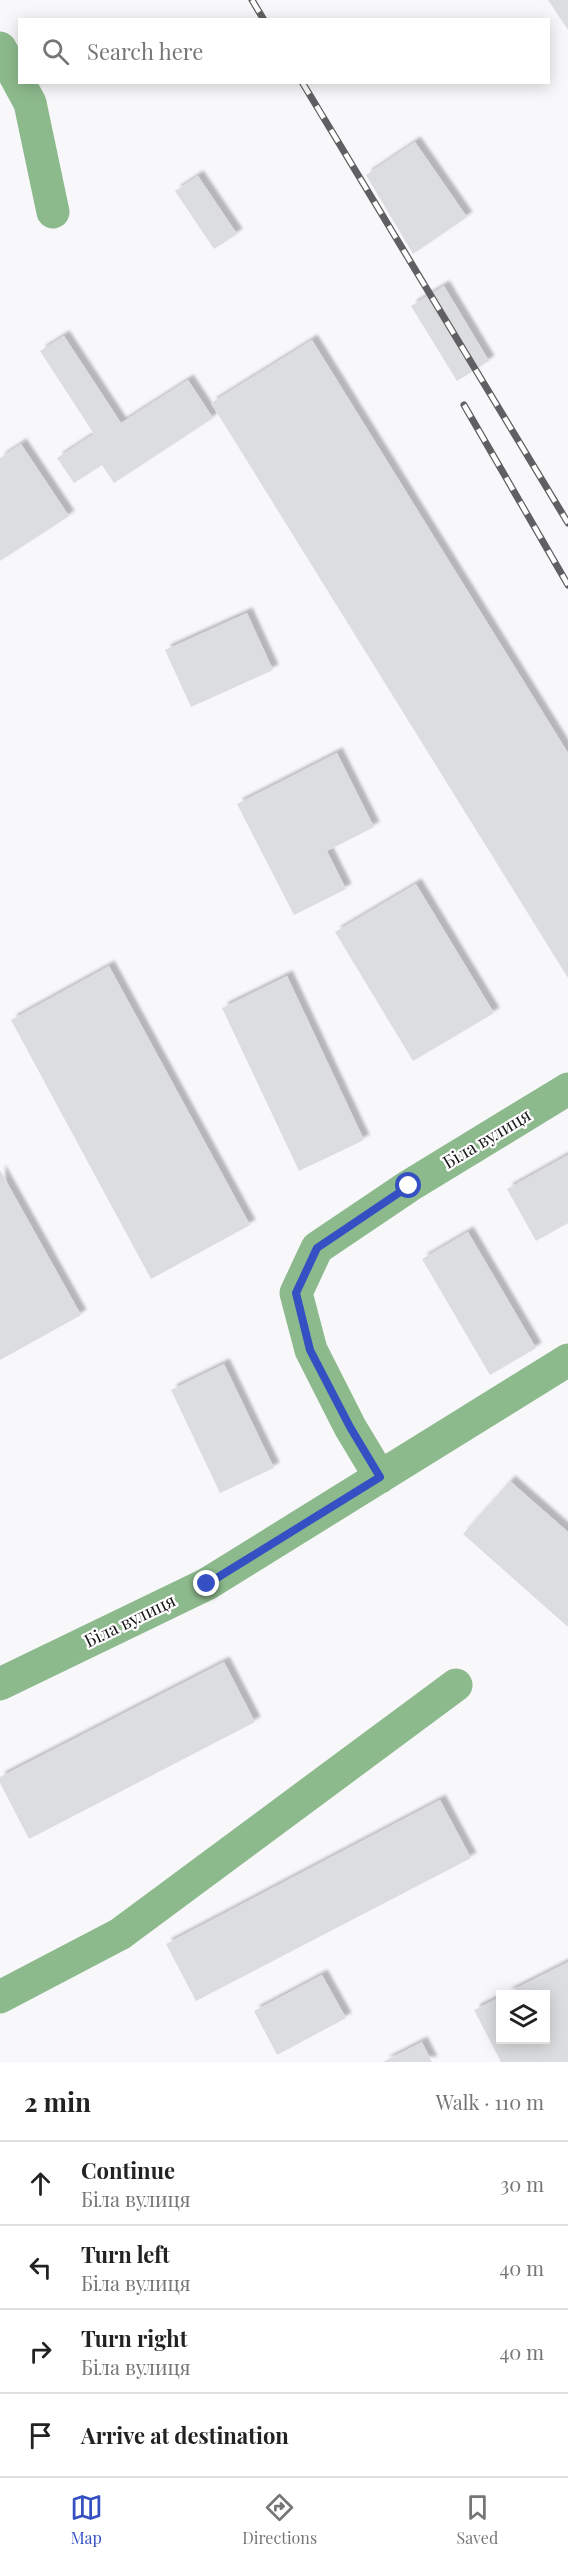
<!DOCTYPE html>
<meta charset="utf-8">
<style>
:root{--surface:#fff;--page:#f2f2f2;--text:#222;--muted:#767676;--line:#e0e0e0;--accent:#3450c2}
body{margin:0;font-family:"Playfair Display",serif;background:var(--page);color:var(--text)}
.controls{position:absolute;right:18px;bottom:18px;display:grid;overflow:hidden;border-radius:0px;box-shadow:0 3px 15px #0003}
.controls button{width:54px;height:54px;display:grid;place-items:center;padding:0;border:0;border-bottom:2px solid var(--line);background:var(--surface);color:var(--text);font:30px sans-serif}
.stop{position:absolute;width:18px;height:18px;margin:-14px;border:4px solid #3450c2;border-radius:50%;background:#fff}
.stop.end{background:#3450c2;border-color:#fff;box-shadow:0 2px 6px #0008}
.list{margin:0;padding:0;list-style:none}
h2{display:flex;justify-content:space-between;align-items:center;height:78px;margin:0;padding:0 24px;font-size:26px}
h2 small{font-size:20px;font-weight:400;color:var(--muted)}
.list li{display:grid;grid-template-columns:39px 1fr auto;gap:18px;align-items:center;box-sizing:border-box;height:84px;padding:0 24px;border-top:2px solid var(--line)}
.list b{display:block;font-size:22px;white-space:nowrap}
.list p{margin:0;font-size:20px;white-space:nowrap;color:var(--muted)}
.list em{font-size:20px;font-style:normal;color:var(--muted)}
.icon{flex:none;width:33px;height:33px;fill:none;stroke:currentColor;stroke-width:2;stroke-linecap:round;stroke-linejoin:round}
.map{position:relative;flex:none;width:568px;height:2062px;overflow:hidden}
.search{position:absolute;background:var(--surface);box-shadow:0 3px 15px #0003;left:18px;right:18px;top:18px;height:66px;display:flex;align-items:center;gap:15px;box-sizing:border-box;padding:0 21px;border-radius:0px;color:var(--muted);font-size:22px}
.sheet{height:414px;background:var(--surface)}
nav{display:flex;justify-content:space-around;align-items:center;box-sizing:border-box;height:84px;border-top:2px solid var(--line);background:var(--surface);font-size:16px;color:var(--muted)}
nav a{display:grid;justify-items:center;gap:3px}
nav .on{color:var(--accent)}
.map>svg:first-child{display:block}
.building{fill:#dcdddf;filter:url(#shadow)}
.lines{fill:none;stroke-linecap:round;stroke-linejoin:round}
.minor{stroke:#8dba8d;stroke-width:33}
.rail-casing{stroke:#606062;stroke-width:7}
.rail{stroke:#fff;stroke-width:4.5;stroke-dasharray:14;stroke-linecap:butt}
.route{stroke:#3450c2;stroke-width:8}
.labels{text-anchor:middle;stroke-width:4.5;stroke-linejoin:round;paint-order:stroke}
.street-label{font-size:18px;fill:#181819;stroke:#fff}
</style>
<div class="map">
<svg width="568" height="2062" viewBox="0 0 568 2062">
<defs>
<filter id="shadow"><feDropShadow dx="5.5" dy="-5.5" stdDeviation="1.5" flood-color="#0004"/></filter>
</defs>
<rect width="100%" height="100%" fill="#f8f8fb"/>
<path class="building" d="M548 0H568V30Z
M415 142 467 217 413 254 366 175Z
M198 176 237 234 214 249 175 191Z
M444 286 489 361 457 381 411 306Z
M64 336 121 423 188 380 213 418 114 483 102 465 74 483 57 458 94 434 40 351Z
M312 340 568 753V978L211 403Z
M21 444 69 516 0 561V458Z
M247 613 273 670 191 707 165 650Z
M337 753 374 827 327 851 346 889 294 915 237 804Z
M416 884 494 1013 413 1061 335 932Z
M109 966 250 1225 151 1279 11 1020Z
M287 976 364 1140 299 1171 222 1008Z
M568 1155V1223L536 1241 507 1189Z
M0 1170 81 1315 0 1360Z
M468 1232 536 1348 490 1375 422 1259Z
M224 1364 274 1468 220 1493 171 1390Z
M510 1481 568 1532V1627L463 1534Z
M224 1662 255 1722 29 1839 0 1783V1777Z
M440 1800 471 1858 196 2001 166 1944Z
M568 1962V2062H501L474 2010 500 1997V2040H546V1994H505Z
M322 1975 346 2018 277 2055 254 2011Z
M422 2042 432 2062H383Z"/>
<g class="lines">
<path class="minor" d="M0 48 30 103 53 212
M380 1477 350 1427 311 1350 296 1293 317 1248 409 1186 568 1089
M0 1684 207 1584 568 1360
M0 1997 120 1934 456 1685"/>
<defs>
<path id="rail" d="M252 0 264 20
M302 82 568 523
M464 405 568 585"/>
</defs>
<use href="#rail" class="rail-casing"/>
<use href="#rail" class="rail"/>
</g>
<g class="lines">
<path class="route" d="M207 1584 380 1477 350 1427 310 1350 296 1293 317 1248 409 1186"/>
</g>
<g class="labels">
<g class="street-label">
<text transform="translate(487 1139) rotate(-31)" y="6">Біла вулиця</text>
<text transform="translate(130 1621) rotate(-26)" y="6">Біла вулиця</text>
</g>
</g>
</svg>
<div class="controls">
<button><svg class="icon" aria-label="layers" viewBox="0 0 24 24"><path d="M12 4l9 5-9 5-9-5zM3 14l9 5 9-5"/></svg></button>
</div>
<div class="stop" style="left:409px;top:1186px"></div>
<div class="stop end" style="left:207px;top:1584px"></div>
<div class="search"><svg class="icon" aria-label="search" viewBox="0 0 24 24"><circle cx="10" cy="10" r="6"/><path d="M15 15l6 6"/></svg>Search here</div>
</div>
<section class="sheet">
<h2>2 min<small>Walk · 110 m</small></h2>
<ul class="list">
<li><svg class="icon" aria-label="ahead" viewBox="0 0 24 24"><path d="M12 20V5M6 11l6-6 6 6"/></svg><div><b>Continue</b><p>Біла вулиця</p></div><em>30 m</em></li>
<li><svg class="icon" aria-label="left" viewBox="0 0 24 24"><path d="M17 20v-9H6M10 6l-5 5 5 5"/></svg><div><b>Turn left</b><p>Біла вулиця</p></div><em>40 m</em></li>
<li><svg class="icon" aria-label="right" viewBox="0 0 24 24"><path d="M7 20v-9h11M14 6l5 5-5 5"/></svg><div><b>Turn right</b><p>Біла вулиця</p></div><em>40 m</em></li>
<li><svg class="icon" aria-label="arrive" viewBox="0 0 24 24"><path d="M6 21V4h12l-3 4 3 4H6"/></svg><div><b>Arrive at destination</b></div></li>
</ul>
</section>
<nav>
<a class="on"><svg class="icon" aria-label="map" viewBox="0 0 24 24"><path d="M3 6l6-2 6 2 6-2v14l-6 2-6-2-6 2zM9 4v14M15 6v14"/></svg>Map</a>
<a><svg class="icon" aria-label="directions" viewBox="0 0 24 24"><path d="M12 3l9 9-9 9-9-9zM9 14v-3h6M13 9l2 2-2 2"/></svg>Directions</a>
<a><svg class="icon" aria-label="saved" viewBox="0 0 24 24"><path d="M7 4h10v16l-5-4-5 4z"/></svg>Saved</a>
</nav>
